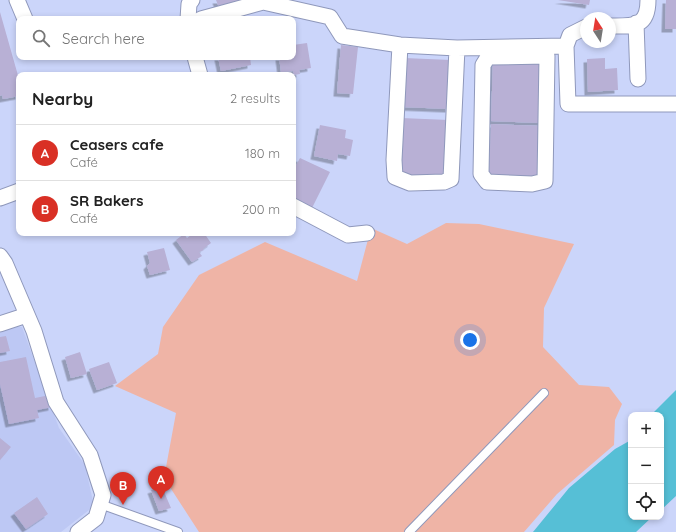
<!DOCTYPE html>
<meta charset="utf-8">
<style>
:root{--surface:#fff;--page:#f2f2f2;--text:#222;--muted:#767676;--line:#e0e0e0;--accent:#d93025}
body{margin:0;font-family:Quicksand,sans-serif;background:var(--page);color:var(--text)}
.controls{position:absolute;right:12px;bottom:12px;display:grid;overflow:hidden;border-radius:8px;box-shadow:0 2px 6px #0003}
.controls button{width:36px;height:36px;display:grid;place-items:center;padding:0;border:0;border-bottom:1px solid var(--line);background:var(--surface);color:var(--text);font:20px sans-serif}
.compass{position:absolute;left:580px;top:12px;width:36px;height:36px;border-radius:50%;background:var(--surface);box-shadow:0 2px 6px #0003;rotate:348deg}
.you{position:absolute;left:470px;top:340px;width:14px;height:14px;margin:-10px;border:3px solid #fff;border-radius:50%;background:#1a73e8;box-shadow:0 0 0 6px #1a73e833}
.badge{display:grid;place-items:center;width:26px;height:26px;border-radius:50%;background:var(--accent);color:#fff;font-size:13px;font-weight:700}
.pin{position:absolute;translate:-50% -33px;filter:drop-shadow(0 1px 2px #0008)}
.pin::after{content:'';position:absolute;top:21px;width:14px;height:12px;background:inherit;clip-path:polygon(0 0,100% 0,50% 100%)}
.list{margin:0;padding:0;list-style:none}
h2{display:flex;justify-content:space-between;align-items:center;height:52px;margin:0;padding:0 16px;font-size:17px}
h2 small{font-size:13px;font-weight:400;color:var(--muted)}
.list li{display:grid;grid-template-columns:26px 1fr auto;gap:12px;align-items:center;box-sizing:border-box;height:56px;padding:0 16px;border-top:1px solid var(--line)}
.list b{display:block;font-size:15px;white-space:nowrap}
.list p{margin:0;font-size:13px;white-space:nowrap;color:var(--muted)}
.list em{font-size:13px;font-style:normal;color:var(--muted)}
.icon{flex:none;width:22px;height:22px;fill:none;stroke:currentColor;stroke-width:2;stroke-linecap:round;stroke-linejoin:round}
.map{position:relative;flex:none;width:676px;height:532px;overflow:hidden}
.search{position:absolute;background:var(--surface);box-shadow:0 2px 6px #0003;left:16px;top:16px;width:280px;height:44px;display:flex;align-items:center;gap:10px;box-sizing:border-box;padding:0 14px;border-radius:8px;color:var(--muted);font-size:15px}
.panel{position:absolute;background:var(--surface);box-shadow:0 2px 6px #0003;left:16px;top:72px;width:280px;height:164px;border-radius:8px}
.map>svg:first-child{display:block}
.built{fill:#bdc8f4}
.green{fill:#efb4a6}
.water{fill:#56bfd6}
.building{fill:#b8b0d5;filter:url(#shadow)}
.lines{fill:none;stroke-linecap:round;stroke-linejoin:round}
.service-casing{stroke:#8f98bb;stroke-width:10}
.minor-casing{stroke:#8f98bb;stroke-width:17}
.service{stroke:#fff;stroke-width:8}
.minor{stroke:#fff;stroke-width:15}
</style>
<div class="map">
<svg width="676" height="532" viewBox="0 0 676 532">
<defs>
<filter id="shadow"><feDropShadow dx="-3.5" dy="3.5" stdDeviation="0" flood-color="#0004"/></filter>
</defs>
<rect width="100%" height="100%" fill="#cbd5fa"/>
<path class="built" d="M0 327H22L59 428 85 465 94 506 61 532H0Z"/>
<path class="green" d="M446 223 479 224 574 244 544 308 543 347 579 385 609 387 622 404 615 420 614 445 557 494 524 532H199L164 478 176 413 115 386 158 354 163 327 199 275 265 242 357 281 371 228 407 244Z"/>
<path class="water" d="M676 390V496L661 510V415H651Z
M631 440V517H652L636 532H533L569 488 615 449Z"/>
<path class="building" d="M216 0H243L220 10Z
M558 0H590L589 5Z
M666 0H676V29H665Z
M0 12 19 79V96L3 99 2 95 0 96Z
M307 43 311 68 299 70 300 74 294 75 293 71 281 72 279 57H293V45Z
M341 45 358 47 353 94 337 93Z
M218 57H250L251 65 221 71Z
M404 58 451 60 449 109 402 107Z
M605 58V69L617 68 618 90 588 92 587 59Z
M493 60 545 62 542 123 491 121Z
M401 118 449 120 447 177 399 175Z
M491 124 543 126 541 177 489 175Z
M320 125 346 130 345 138 353 140 350 156 338 154 337 161 314 156Z
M300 158 330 172 312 208 293 199V171Z
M194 233 197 235 204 233 211 243 203 249 204 250 199 252 202 256 192 262 176 240 184 234 187 238Z
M164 248 170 270 150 275 147 266 150 263 147 252Z
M6 336 10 351 0 353V337Z
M80 352 87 374 71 378 65 357Z
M26 357 35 398 50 395 52 407 37 410 39 418 9 424 0 384V362Z
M109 362 117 383 97 390 89 369Z
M0 438 11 447 0 460Z
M162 487 171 508 159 511 151 490Z
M37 497 48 514 26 529 14 513Z"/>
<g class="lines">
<defs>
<path id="service" d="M100 504 178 532
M409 532 544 393"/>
<path id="minor" d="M17 0 25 19
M188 19 189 4 192 0
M201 19 263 2 330 17 342 36 400 45 457 48 566 46 568 104H676
M636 23 638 79
M610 26C633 26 648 28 648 0
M400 45 394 160 395 177 410 183 444 182 451 179 457 48
M566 46 570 35 586 27
M547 56 545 181 532 184 487 182 481 174 483 65 488 57Z
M195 57 200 75
M0 198 19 191
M293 206 348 235 367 233
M0 256 5 263 34 331 56 402 90 455 103 495 96 518 78 532
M0 324 27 315"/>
</defs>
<use href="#service" class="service-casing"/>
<use href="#minor" class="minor-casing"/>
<use href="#service" class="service"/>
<use href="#minor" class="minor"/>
</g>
</svg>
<div class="controls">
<button>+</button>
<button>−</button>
<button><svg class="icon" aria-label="locate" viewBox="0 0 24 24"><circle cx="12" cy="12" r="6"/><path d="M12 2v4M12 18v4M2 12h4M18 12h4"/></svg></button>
</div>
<svg class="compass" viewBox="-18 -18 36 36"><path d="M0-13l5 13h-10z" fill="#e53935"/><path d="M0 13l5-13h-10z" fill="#767676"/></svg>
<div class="you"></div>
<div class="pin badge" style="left:161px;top:499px">A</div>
<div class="pin badge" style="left:123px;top:505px">B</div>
<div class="search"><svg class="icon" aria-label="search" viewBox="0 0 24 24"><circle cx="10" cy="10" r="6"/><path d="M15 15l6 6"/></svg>Search here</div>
<section class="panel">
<h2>Nearby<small>2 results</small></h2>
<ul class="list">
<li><span class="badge">A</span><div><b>Ceasers cafe</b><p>Café</p></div><em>180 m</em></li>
<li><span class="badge">B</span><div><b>SR Bakers</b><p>Café</p></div><em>200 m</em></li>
</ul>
</section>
</div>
